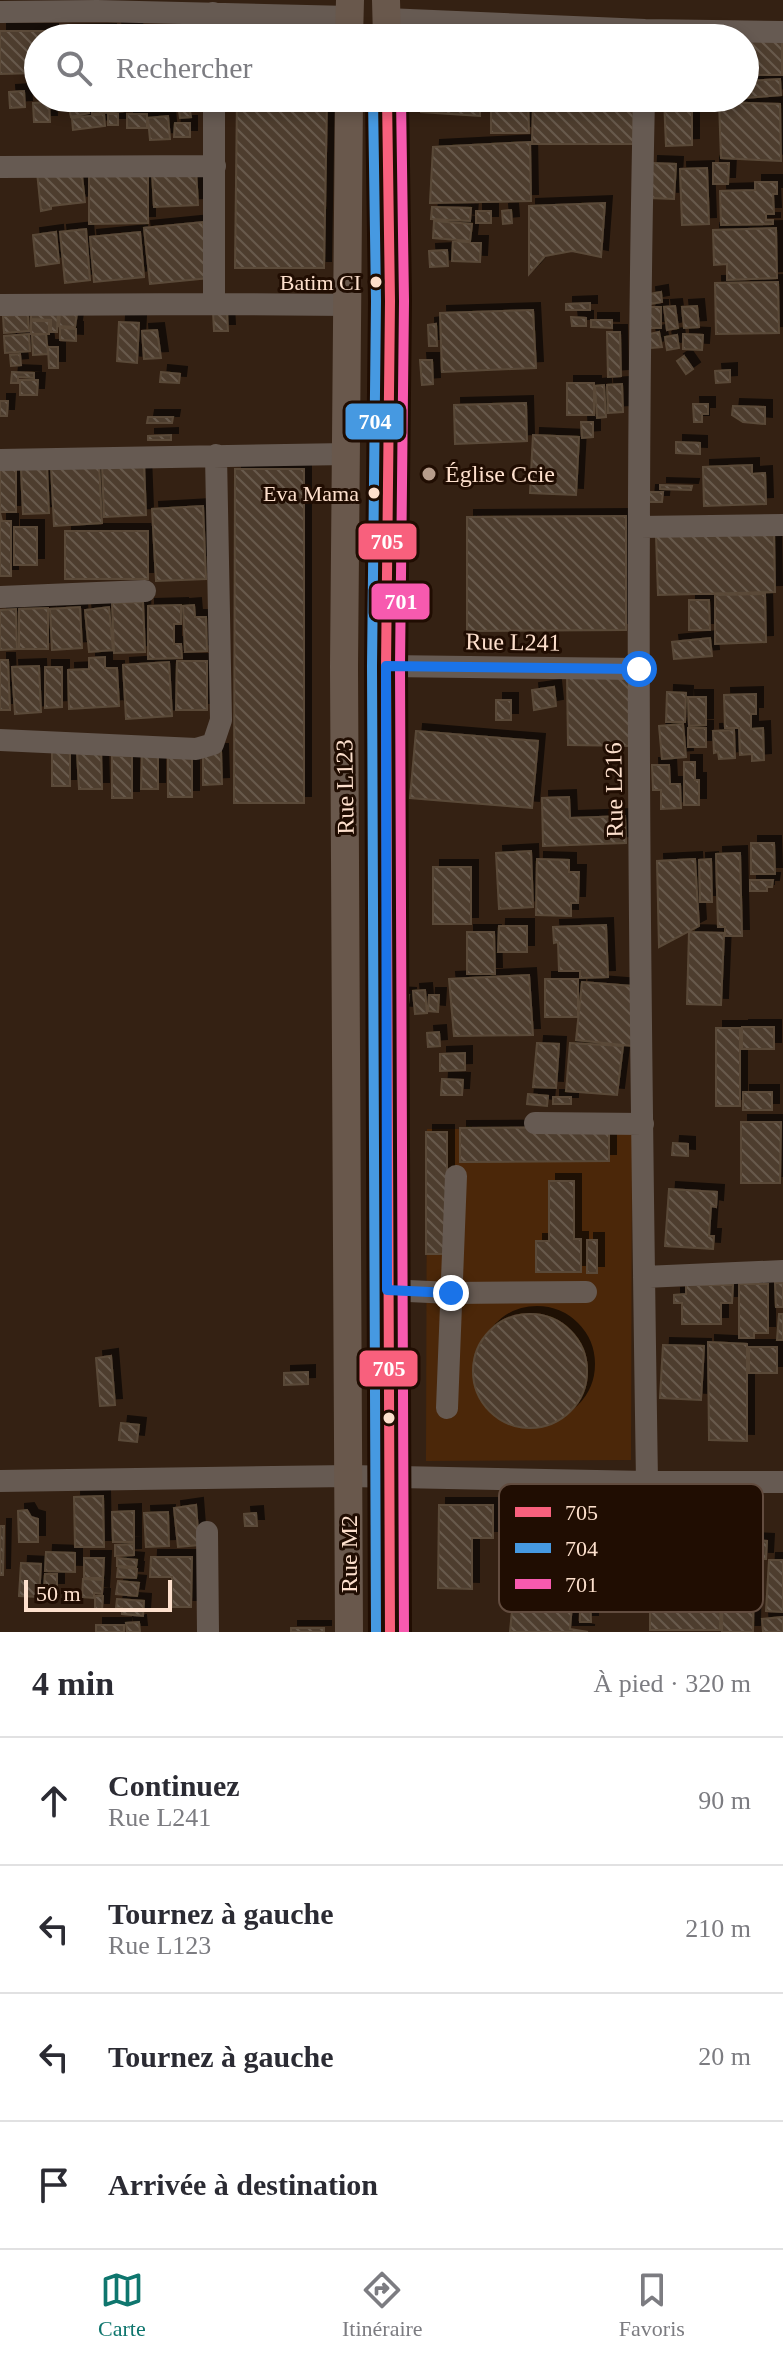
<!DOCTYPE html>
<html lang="fr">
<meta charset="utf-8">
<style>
:root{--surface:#fff;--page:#f2f2f3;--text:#2b2b33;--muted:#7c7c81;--line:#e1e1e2;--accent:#0f766e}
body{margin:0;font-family:"Times New Roman",serif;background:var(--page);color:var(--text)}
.scale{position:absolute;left:24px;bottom:20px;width:148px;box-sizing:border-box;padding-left:8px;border:4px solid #fde0cd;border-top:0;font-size:22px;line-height:28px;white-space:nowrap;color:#fde0cd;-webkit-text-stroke:6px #200d02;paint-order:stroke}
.stop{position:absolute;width:24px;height:24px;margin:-18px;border:6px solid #1a73e8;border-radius:50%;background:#fff}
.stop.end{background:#1a73e8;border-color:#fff;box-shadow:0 2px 8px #0008}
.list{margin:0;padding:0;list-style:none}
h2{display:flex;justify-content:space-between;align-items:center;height:104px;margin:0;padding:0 32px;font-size:34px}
h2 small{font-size:26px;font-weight:400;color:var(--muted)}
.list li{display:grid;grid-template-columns:52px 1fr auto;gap:24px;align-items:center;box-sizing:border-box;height:128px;padding:0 32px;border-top:2px solid var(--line)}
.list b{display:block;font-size:30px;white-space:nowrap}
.list p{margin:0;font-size:26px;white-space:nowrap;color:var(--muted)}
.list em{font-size:26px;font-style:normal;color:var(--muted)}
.icon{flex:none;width:44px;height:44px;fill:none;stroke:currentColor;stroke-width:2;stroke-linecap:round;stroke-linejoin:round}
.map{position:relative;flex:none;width:783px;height:1632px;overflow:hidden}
.search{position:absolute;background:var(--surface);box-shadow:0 4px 12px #0003;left:24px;right:24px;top:24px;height:88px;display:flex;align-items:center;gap:20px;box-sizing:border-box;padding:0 28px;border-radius:44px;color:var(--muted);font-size:30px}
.sheet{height:616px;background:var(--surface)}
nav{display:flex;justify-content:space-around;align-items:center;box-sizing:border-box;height:112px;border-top:2px solid var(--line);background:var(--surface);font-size:22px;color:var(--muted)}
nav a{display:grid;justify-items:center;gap:4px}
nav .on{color:var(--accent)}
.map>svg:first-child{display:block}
.built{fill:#4b2709}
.building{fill:url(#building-back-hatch);stroke:#5a4a39;stroke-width:2;filter:url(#shadow)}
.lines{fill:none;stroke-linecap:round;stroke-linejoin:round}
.minor{stroke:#665a52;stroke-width:22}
.major{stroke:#69584c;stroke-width:28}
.bus-1-casing{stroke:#200d02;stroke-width:16}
.bus-2-casing{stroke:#200d02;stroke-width:16}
.bus-3-casing{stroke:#200d02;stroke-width:16}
.bus-1{stroke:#f8607d;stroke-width:10}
.bus-2{stroke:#4699e1;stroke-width:10}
.bus-3{stroke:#f75aaf;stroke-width:10}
.route{stroke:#1a73e8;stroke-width:10}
.bus-dot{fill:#fde0cd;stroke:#200d02;stroke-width:3}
.poi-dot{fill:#b79d8c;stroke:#200d02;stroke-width:3}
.labels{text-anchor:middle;stroke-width:6;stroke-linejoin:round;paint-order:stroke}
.bus-label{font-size:22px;fill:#fde0cd;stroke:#200d02;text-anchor:end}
.poi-label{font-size:24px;fill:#fde0cd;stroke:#200d02;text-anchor:start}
.street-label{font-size:24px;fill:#fde0cd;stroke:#200d02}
.key{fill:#200d02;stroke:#624c3f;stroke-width:2}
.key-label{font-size:22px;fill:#fde0cd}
.line-badge{stroke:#200d02;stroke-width:3}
.badge-label{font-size:22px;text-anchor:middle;font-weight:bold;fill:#fff}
</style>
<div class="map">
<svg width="783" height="1632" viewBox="0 0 783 1632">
<defs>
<pattern id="building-back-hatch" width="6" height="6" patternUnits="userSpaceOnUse" patternTransform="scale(2)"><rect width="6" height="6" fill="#4e3e2f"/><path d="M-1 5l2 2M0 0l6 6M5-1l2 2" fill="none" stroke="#685a4c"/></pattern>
<filter id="shadow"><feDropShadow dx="7" dy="-7" stdDeviation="0" flood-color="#0009"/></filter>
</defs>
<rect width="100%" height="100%" fill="#342113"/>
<path class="built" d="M427 1129H632L631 1460 426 1461Z"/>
<path class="building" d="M135 26 136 38H116L115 28Z
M173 29 191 30 190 38H172Z
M0 31H51V38H38V73L0 74Z
M109 31V38H60V32Z
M238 32 327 33V38H238Z
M782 37V75H745V38Z
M780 79 781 95 745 98V81Z
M24 91 25 107 10 108 9 92Z
M177 98H188L191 117 180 118Z
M237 98H327L324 268H235Z
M422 98H480V116L421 112Z
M491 98H528L529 133H491Z
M579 98H634L633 144H532L533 108H578Z
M664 98H692V145L666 146Z
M86 100 89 113 71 117 68 103Z
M124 100V111L92 114V103Z
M49 102 50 122H34L33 103Z
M146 102V111H127L126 103Z
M719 102 780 104 781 161 721 158Z
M150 103H174V110L150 111Z
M104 114 105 126 73 130 72 118Z
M108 114H118V125H108Z
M127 114H147V128H127Z
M168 116 170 139 150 140 148 118Z
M175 123H190V137H174Z
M530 142 531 201 430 203 433 147Z
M651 163 676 164 674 199 649 198Z
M713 163H729L728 184H713Z
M81 167 85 202 51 206V209L41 211 37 172Z
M707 168 709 224 682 225 680 169Z
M196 170 198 205 154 207 152 172Z
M148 172V223L89 224V173Z
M755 182H777V194H773L774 214H766V220H773V224L721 225 720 191 755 190Z
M605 203 601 257 572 251 545 256 529 274V206Z
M432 207 471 208 470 221 431 219Z
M511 210 512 223 503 224 502 211Z
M476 211H491V223H476Z
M434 221 472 224 470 241 433 238Z
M203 222 209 278 150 284 144 228Z
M776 228 777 278 727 280V264L714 265 713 230Z
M86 229 90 280 65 283 60 232Z
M56 232 59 263 36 266 33 235Z
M140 232 144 277 94 282 90 237Z
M453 241 481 243 480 262 452 261Z
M447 250 448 266 430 267 429 251Z
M778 282 779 333 716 334 715 283Z
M661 292 662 302 650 304 649 294Z
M590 303V310H566V304Z
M675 306 678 328 667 330 664 307Z
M697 306 699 327 684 328 682 307Z
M649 307H661V328H650Z
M31 310 58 311 57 332H51V320L31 319Z
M533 310 536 368 442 372 440 313Z
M60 311 77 313 75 327 59 326Z
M213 312H227L228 331H214Z
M28 314 29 331 4 333 3 316Z
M571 317 586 318V326H572Z
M591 320H612V328L591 327Z
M31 321H49V334H31Z
M119 322 139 323 137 363 117 361Z
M436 324 437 346H429L428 325Z
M60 328 76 329V341L60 340Z
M157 330 161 358 144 359 142 331Z
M607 332H620L621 376 608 377Z
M659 332 662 347 651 348 649 334Z
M29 334 30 351 5 353 4 336Z
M46 334 48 354 33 355 32 335Z
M683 334 703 335 702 350 683 349Z
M677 335 679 348 667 350 665 337Z
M48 347H58V368H49Z
M20 354 21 365 11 366 10 355Z
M684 356 693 369 686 374 677 361Z
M420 360H432L433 384 422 385Z
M730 370V382L716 383 715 371Z
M12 372 34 373V378L18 377V383H11Z
M161 372 180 374 179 383 160 382Z
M20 380H38L37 395H20Z
M567 383H594V415H567Z
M622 384 623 412 608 413 607 385Z
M604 385 606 417 597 418 595 386Z
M0 401H8L7 416H0Z
M526 403 527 441 455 444 454 405Z
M693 404H708V414H702V422H694Z
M733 406 765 407V424L743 422 732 415Z
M148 417H173L172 423H147Z
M581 422H593V437L582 438Z
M171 435V440H148V436Z
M533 435 579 437 576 495 530 493Z
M676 442 700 443V454L676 453Z
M99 462 102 523 54 526 51 465Z
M144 463 146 515 104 517 102 465Z
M752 465V474L765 473 766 504 704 506 703 467Z
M0 467H16V512H0Z
M47 467 49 513 23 514 21 468Z
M235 469H304V803H234Z
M660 485 692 486 691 490 660 489Z
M649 492H663L662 502H648Z
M203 506 206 579 156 581 152 509Z
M0 513 2 521H11V576H0Z
M626 516V630L467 631V517Z
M14 527H37V565H14Z
M65 531H148V579H65Z
M774 531 775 592 658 595 656 535Z
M765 594 766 642 715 644V595Z
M689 600H709L710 630H689Z
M143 602 145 652 114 653 112 603Z
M181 605V624H174V644H181L182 658 148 659V606Z
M194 605 195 617H206L207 651 185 652 183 606Z
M80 607 82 648 52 650 50 609Z
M109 607 113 650 89 652 85 610Z
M48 608V649H19V609Z
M16 609 17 649 0 650V610Z
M710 638 712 656 674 659 672 642Z
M105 657V668H117L119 706 69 709 68 670 89 669V658Z
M0 660H8L10 710H0Z
M177 661H207V710H176Z
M169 662 172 716 126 719 123 665Z
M39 666 41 712 15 714 12 667Z
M45 667H62V707L45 708Z
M567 673 634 677 633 746 568 745Z
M554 687 556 706 534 710 532 690Z
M667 692 686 693 685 722H666Z
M756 694V714H751V729L763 728 764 760 752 761V754L740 755 739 728H725L724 695Z
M688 697H706V725L689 726Z
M496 700H511V720H496Z
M683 724 686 757 662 759 659 726Z
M688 728H706V747H688Z
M734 730 735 758 719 759 718 752 714 753 713 731Z
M416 731 538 741 532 808 410 798Z
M52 745H70V786H52Z
M101 750 102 789H79L77 751Z
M203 751H221L222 784 203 785Z
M158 753V789H141L142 754Z
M112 756H132V798H112Z
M192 756V797H168V757Z
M684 762H695V780H699V805H684Z
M652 765H669L670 784H680L681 808 661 809V790H653Z
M569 797 570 818 625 816 626 843 543 846 542 798Z
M751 843H774L775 874H751Z
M531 851 533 907 499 909 496 853Z
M740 853 742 936H725V927H718L716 854Z
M537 859 569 860V872H579L578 903H571V916L536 915Z
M695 859 699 926 659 947 657 861Z
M711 859 712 902H700L699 860Z
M433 867H471V924H433Z
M750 880H773L772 887H767V891H750Z
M606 925 608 977 580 978V971H559L558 942 554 943 553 927Z
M499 926H527V952H498Z
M467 932H494L495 974H467Z
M689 932 724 933 721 1005 687 1004Z
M529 975 533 1035 454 1036 449 979Z
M545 979H578V1017H545Z
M582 982 632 986V1046L576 1040Z
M425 990 427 1013 415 1014 413 991Z
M393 994 409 995 407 1013 392 1012Z
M429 995H439L438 1012 428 1011Z
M742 1027H774V1049H742Z
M716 1028H740V1106H716Z
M439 1032 440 1046 428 1047 427 1033Z
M537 1043 559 1044 556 1088 533 1087Z
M570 1043 623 1046 617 1095 566 1091Z
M465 1053V1070L440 1071V1054Z
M442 1079 463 1080 462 1095H441Z
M743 1092H772V1110H743Z
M528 1094 548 1096 547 1106 527 1104Z
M553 1097H571V1104H553Z
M741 1122H781L780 1183H741Z
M609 1127V1161L460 1162V1128Z
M426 1132H447V1254H426Z
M673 1143 688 1144V1156L672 1155Z
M549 1181H574V1239H581V1272H536V1241H549Z
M669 1189 717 1192 716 1207 711 1206 709 1236H714L713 1249 665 1246Z
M587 1240H597V1273H587Z
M775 1283H783V1307H776Z
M739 1284H768V1333H754V1338H739Z
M686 1285H733L732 1303H721V1324H682V1303H674V1295L686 1294Z
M473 1371a57 57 0 1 1 114 0a57 57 0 1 1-114 0Z
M779 1314H783V1340H777Z
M708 1342 747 1344V1441L709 1440Z
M663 1345 704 1346 701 1400 660 1398Z
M749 1347H777V1373H749Z
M111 1356 115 1405 100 1406 96 1358Z
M308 1372V1384L284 1385V1373Z
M121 1423 139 1425 137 1442 119 1440Z
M103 1496 104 1547H75L74 1497Z
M196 1505 199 1545 178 1547 174 1508Z
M439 1505H493V1538H472V1589L438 1588Z
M27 1510 31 1517 38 1519V1542H19L18 1511Z
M134 1511V1542H113L112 1512Z
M168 1512 169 1546 146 1547 144 1513Z
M256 1513 257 1526H245L244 1514Z
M0 1526H4L3 1575H0Z
M730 1539 767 1541 766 1559 729 1558Z
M134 1544V1555L115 1556V1545Z
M46 1552 75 1553V1572L45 1571Z
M151 1557H192L191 1607H172V1577H150Z
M84 1558H104L103 1578H84Z
M117 1558 137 1560 136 1567 117 1566Z
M769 1560H783V1612L766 1611Z
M21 1563 41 1564 39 1597 19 1596Z
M723 1566H754L753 1632H722Z
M118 1567 137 1569 136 1578 117 1577Z
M45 1574H57V1590H44Z
M83 1579 103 1580 102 1594 94 1593V1598L82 1597Z
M118 1581 139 1583 137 1596 116 1594Z
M514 1588 573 1592 570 1629 588 1632H510Z
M580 1593H590L591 1622H580Z
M95 1596H103L102 1610H95Z
M650 1597H721L720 1630H650Z
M117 1599 144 1601 143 1616 122 1614V1608H116Z
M783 1617V1632H763L762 1619Z
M139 1622 140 1632H127L126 1623Z
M96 1625H124V1632H96Z
M291 1628H324V1632H291Z"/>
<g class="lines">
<path class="minor" d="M0 12 97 11 350 17
M213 13V38
M386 19 645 30 783 32
M214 98V304L349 305
M644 98C634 559 640 1021 647 1482
M0 167 215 166
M0 305 214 304
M0 460 347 454
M640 527 783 525
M0 597 145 591
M386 666 639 669
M0 740 196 749 213 744 221 720 216 455
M535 1123 643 1124
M644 1277 783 1271
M387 1290 451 1293 586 1292
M447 1408 456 1176
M0 1481 349 1476 647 1482H783
M207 1532 208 1632"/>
<path class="major" d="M386 0 387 38
M349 38 350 0
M387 98 390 301 386 666 390 1632
M349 1632 344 667 349 98"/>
<defs>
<path id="bus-1" d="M387 98 390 301 386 666 390 1632"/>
<path id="bus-2" d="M373 98 376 301 372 666 376 1632"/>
<path id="bus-3" d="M401 98 404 301 400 666 404 1632"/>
</defs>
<use href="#bus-1" class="bus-1-casing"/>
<use href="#bus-2" class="bus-2-casing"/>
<use href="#bus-3" class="bus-3-casing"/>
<use href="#bus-1" class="bus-1"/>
<use href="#bus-2" class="bus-2"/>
<use href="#bus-3" class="bus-3"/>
</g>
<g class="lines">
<path class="route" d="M451 1293 387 1290 386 666 639 669"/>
</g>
<g class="bus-dot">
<circle cx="376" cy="282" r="7"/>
<circle cx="374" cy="493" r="7"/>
<circle cx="389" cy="1418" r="7"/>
</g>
<circle class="poi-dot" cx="429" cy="474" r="8"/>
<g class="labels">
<g class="bus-label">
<text x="361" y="290">Batim CI</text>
<text x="359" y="501">Eva Mama</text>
</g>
<g class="poi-label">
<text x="445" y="482">Église Ccie</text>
</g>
<g class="street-label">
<text transform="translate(513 642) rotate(1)" y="8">Rue L241</text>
<text transform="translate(345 787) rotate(-91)" y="8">Rue L123</text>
<text transform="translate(614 790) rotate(-91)" y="8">Rue L216</text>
<text transform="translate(349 1554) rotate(-90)" y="8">Rue M2</text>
</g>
</g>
<rect x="499" y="1484" width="264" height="128" rx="12" class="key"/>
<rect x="515" y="1507" width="36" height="10" fill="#f8607d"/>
<rect x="515" y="1543" width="36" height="10" fill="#4699e1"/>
<rect x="515" y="1579" width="36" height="10" fill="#f75aaf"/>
<g class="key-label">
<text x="565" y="1520">705</text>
<text x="565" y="1556">704</text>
<text x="565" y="1592">701</text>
</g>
<g class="line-badge">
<rect x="344" y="402" width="61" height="39" rx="8" fill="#4699e1"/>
<rect x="357" y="522" width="61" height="39" rx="8" fill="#f8607d"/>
<rect x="370" y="582" width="61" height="39" rx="8" fill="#f75aaf"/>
<rect x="358" y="1349" width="61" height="39" rx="8" fill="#f8607d"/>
</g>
<g class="badge-label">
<text x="375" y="429">704</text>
<text x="387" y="549">705</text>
<text x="401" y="609">701</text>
<text x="389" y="1376">705</text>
</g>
</svg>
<div class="scale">50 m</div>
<div class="stop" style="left:639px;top:669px"></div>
<div class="stop end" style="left:451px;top:1293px"></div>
<div class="search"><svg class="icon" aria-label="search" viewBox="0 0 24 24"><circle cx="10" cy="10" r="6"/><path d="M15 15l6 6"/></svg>Rechercher</div>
</div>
<section class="sheet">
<h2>4 min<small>À pied · 320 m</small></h2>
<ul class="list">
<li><svg class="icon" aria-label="ahead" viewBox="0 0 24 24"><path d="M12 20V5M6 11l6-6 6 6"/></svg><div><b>Continuez</b><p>Rue L241</p></div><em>90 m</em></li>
<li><svg class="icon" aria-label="left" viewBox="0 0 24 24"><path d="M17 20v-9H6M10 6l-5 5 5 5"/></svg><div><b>Tournez à gauche</b><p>Rue L123</p></div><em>210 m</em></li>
<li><svg class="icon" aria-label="left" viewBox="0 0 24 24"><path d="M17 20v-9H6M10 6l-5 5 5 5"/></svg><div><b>Tournez à gauche</b></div><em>20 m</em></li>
<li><svg class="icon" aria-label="arrive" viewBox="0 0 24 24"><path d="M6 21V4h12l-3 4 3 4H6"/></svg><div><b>Arrivée à destination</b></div></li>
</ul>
</section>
<nav>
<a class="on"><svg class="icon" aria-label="map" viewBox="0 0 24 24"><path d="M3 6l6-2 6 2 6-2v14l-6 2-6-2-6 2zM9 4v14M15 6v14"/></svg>Carte</a>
<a><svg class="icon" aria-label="directions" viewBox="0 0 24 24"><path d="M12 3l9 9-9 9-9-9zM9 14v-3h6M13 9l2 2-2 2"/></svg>Itinéraire</a>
<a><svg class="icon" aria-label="saved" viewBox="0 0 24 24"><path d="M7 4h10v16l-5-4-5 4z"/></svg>Favoris</a>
</nav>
